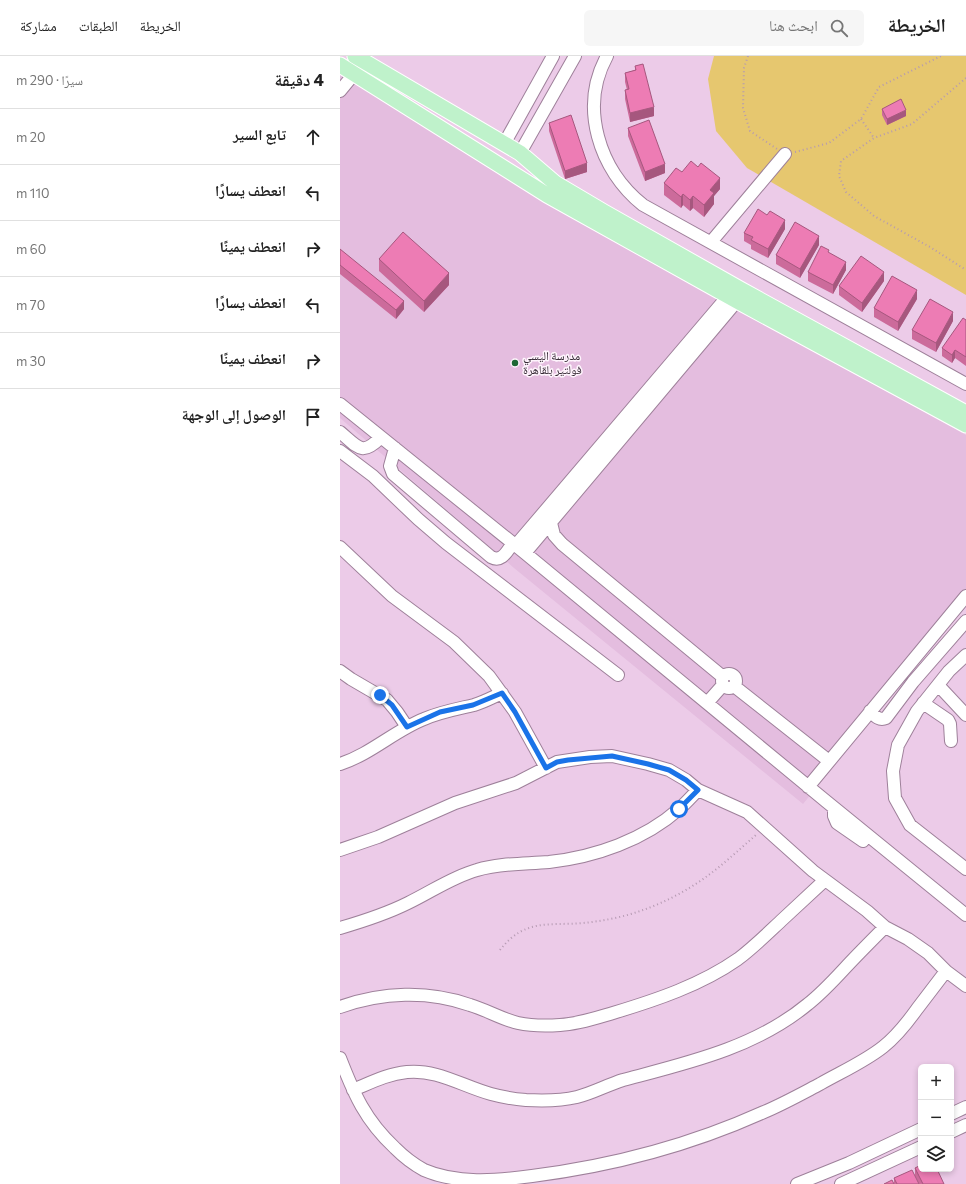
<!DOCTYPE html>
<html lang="ar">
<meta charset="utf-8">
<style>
:root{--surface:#fff;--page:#f6f6f6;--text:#222;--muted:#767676;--line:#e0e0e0}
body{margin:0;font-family:Commissioner,"Noto Naskh Arabic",sans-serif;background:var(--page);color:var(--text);direction:rtl}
.controls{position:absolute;right:12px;bottom:12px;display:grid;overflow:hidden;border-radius:6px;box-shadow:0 2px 6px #0003}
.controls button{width:36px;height:36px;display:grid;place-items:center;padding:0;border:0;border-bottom:1px solid var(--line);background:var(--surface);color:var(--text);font:20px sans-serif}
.stop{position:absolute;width:12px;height:12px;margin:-9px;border:3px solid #1a73e8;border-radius:50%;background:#fff}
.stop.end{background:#1a73e8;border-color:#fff;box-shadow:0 1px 4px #0008}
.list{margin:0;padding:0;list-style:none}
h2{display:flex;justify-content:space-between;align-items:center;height:52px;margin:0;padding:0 16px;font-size:17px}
h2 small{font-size:13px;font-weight:400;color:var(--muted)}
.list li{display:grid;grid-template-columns:26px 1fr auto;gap:12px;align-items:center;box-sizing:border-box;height:56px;padding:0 16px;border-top:1px solid var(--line)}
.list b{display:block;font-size:15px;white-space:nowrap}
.list em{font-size:13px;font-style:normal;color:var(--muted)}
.icon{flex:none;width:22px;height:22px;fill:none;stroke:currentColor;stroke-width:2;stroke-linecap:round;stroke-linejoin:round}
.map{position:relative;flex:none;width:626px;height:1128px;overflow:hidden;direction:ltr}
header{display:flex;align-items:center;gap:24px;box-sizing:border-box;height:56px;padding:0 20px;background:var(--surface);border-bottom:1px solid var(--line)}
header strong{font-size:19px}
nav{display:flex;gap:22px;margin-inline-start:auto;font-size:14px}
.search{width:280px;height:36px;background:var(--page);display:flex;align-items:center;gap:10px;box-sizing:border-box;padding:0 14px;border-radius:6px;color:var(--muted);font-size:15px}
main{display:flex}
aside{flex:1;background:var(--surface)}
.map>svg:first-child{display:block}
.built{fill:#e4bddf}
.green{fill:#e6c76f}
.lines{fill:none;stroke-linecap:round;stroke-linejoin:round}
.minor-casing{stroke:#9e809a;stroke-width:14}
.major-casing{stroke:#fff;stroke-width:17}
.path{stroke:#b59ab2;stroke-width:2;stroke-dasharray:1 3;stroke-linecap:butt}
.minor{stroke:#fff;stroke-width:12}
.major{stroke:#bff2cb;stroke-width:15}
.wall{fill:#cc6b9b}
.shaded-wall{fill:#a6577e}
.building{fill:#ed7cb4;stroke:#a6577e}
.route{stroke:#1a73e8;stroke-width:5}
.poi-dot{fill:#1d6835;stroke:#fff5fd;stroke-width:1.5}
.labels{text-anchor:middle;stroke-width:3;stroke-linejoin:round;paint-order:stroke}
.poi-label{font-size:12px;fill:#362a35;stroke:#fff5fd;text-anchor:start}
</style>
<header>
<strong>الخريطة</strong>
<div class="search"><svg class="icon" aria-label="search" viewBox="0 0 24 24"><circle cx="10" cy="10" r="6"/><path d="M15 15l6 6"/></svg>ابحث هنا</div>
<nav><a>الخريطة</a><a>الطبقات</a><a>مشاركة</a></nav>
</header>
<main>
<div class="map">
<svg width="626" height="1128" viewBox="0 0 626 1128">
<rect width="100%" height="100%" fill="#eccbe8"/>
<path class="built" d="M0 19 15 27 147 111 396 253 626 379V548L463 748 174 512 0 362Z"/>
<path class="green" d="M374 0H626V239L407 112 376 75 368 23Z"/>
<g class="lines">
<defs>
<path id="minor" d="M267 0C239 51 259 114 303 149L626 328
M0 35 14 18
M164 88 213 0
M180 97 235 0
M371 186 445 98
M0 348 185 497 487 746 626 859
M0 376C18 391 22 401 41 381
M55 392 50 410 53 418 151 501C162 507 167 495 173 487
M0 395 33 420 78 463 106 487 278 619
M211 467 214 479 222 488 383 621
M176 489 388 240
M0 491 52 540 114 586 149 620 175 656 206 712
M185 497 397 245
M626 599 609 615 577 655 558 689 553 715 555 742 570 769 626 813
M0 615 11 623 47 644 57 656 67 671
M382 625a7 7 0 1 1 14 0a7 7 0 1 1-14 0Z
M598 629 626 659
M394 630 489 705
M367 647 383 629
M583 647 608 664 610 668 611 685
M530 655C535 660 539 665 546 662L573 626 626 565
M0 708C31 698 54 675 84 663 100 656 117 653 134 649 144 646 153 641 162 637
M468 731 626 540
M494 752V760L497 767 523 785
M0 794 38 781 115 747 176 727 217 706 250 701 272 700 308 708 329 714 346 724 358 734 407 756 473 815 527 855 545 871 568 883 588 897 606 915 626 930
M0 872C24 865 46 858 68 847 91 836 112 821 137 814 160 807 185 808 209 806 255 801 304 784 339 753 346 747 352 740 358 734
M0 951C42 936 88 934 130 949 147 954 161 963 178 967 192 970 206 970 220 969 239 968 256 962 273 957 316 944 361 929 398 903 414 891 428 877 443 863 457 850 471 837 485 824
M0 1002C14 1038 25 1064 55 1092 63 1100 73 1108 84 1114 116 1128 156 1125 192 1120 271 1110 351 1089 424 1056 443 1048 461 1038 480 1028 501 1016 524 1006 543 991 557 980 567 967 577 953 587 940 596 928 606 915
M13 1034C30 1027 47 1018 67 1016 97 1013 122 1030 151 1038 162 1041 174 1043 186 1044 204 1045 220 1045 237 1041 253 1037 267 1029 283 1024 347 1007 415 992 468 948 482 937 493 925 505 912 518 898 531 885 545 871
M611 1058 626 1051
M611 1076 626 1069
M457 1128 509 1107 581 1073
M501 1128 581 1091"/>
<path id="major" d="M15 0 180 97 215 127 264 156 400 233 626 357
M0 9 207 139 397 245 626 369"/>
</defs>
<use href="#minor" class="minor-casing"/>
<use href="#major" class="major-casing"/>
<path class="path" d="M408 0 404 12 403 52 410 75 437 93
M626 22 572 68 534 82 501 105 499 120 506 136 534 160 590 191 626 214
M521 63 534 82
M455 96 489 87 521 63 539 31 601 0
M160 894C185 862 209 870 243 867 263 865 284 861 303 854 326 846 350 833 370 818 386 806 401 792 416 779"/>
<use href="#minor" class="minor"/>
<use href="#major" class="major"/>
</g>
<path class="wall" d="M295 10 314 60 290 66 285 43V34H287L285 26V17L295 14Z
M542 53 566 60 547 69 542 59Z
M209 67 247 116 225 123 209 75Z
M288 72 325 117 305 125 288 80Z
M342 116 380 133 374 140V148L364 161 353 152 350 155 343 149 341 152 324 139V127Z
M427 159 445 173 428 202 411 193V189L404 185V177Z
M479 189 460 222 436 208V199Z
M0 193 64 253 56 263 0 218Z
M489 197 506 214 493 238 468 225V216Z
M39 203 109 229 84 256 39 215Z
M544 225 522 256 499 239V230Z
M577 243 558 275 534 261V252Z
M626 264V310L615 302 612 307 602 300V292Z
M613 265 596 296 572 283V274Z
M575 1112 604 1128H579L575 1120Z
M554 1122 579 1128H554Z"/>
<path class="shaded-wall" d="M314 51V60L290 66V57Z
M566 54V60L547 69V63Z
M247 107V116L225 123V115Z
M325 108V117L305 125V116Z
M380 122V133L374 140V148L364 161V149L370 134Z
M343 138V149L341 152V141Z
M353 140V152L350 155V144Z
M445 164V173L428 202V193Z
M479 180V189L460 222V213Z
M506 206V214L493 238V229Z
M544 216V225L522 256V247Z
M109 217V229L84 256V245Z
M577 234V243L558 275V266Z
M64 245V253L56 263V254Z
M613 256V265L596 296V287Z
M615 294V302L612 307V299Z"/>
<path class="building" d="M303 8 314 51 290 57 285 34 289 33 285 17 296 14 295 10Z
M561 43 566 54 547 63 542 53Z
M231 59 247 107 225 115 209 67Z
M309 64 325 108 305 116 288 72Z
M351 105 358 111 361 107 380 122 370 134 374 137 364 149 353 140 350 144 343 138 341 141 324 127 336 112 342 116Z
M418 153 427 159 430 155 445 164 428 193 411 184 413 181 404 177Z
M455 166 479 180 460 213 436 199Z
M63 176 109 217 84 245 39 203Z
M481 190 489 194 488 196 506 206 493 229 468 216Z
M0 193 64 245 56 254 0 209Z
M521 200 544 216 522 247 499 230Z
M552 220 577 234 558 266 534 252Z
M590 243 613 256 596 287 572 274Z
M623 262 626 264V301L615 294 612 299 602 292Z
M581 1109V1113H597L604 1128H583L575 1112Z
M572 1114 579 1128H557L554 1122Z
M552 1124 554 1128H544Z"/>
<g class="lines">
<path class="route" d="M40 639 52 649 67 671 100 656 133 649 162 637 175 656 206 712 217 706 228 704 272 700 308 708 329 714 346 724 358 734 339 753"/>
</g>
<circle class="poi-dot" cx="175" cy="307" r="4"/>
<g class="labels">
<g class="poi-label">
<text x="183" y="304">مدرسة اليسي<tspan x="183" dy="14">فولتير بلقاهرة</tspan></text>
</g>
</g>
</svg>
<div class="controls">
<button>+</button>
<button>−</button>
<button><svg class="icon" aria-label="layers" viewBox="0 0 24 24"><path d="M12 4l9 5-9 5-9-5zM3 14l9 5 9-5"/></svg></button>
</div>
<div class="stop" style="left:339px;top:753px"></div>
<div class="stop end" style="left:40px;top:639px"></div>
</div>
<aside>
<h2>4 دقيقة<small>سيرًا · 290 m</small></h2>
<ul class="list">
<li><svg class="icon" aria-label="ahead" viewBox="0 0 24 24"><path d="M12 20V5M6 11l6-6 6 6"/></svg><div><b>تابع السير</b></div><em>20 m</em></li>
<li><svg class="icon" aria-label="left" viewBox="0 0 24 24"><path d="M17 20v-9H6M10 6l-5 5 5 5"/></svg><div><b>انعطف يسارًا</b></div><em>110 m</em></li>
<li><svg class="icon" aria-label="right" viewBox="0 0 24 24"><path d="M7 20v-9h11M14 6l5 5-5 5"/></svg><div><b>انعطف يمينًا</b></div><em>60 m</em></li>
<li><svg class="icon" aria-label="left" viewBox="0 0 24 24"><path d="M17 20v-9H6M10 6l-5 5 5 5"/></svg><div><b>انعطف يسارًا</b></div><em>70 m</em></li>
<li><svg class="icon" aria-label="right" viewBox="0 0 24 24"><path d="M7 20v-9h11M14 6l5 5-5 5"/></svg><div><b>انعطف يمينًا</b></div><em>30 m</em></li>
<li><svg class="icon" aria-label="arrive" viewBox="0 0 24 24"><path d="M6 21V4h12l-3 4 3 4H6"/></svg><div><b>الوصول إلى الوجهة</b></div></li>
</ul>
</aside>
</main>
